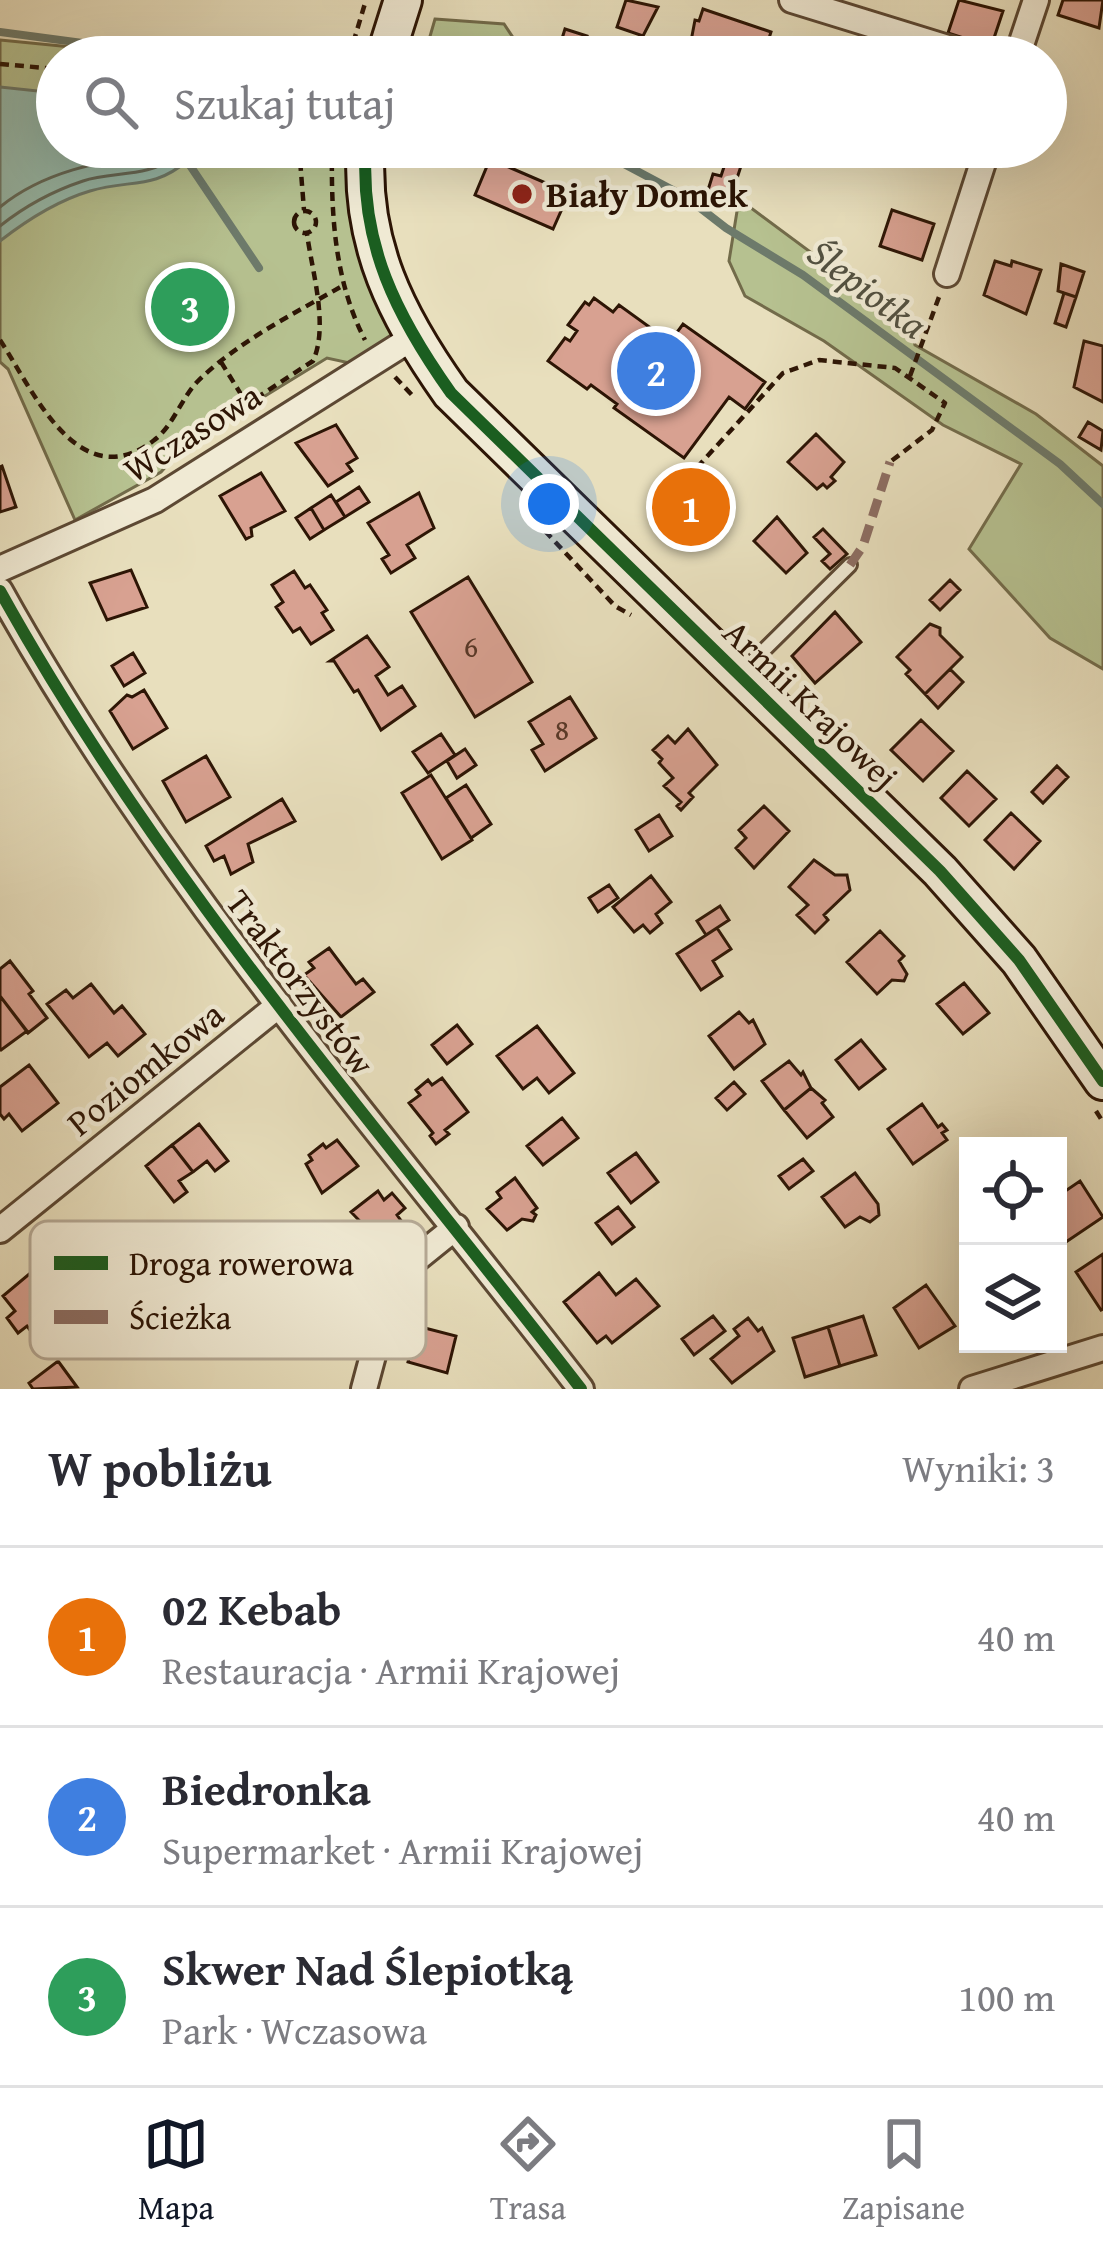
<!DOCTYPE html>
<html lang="pl">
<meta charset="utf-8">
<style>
:root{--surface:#fff;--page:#f7f7f7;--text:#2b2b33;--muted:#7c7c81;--line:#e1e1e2;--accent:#111827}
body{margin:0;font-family:"Gentium Book Plus",serif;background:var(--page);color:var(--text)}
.controls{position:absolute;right:36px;bottom:36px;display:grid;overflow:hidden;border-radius:0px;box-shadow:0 12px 48px #0002}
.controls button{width:108px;height:108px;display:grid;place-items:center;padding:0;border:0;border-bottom:3px solid var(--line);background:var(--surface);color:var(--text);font:60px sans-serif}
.you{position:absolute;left:549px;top:504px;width:42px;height:42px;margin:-30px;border:9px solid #fff;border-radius:50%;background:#1a73e8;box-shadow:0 0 0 18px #1a73e833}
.badge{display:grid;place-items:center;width:78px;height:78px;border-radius:50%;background:var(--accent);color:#fff;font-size:39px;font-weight:700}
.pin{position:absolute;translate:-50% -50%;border:6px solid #fff;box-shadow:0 3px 12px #0006}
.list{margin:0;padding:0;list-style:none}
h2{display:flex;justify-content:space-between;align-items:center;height:156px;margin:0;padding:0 48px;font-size:51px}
h2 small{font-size:39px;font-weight:400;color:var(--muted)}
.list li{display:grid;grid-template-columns:78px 1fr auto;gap:36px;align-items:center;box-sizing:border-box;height:180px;padding:0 48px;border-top:3px solid var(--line)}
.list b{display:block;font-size:45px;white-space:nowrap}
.list p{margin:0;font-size:39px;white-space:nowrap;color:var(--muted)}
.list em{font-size:39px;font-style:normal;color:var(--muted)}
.icon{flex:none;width:66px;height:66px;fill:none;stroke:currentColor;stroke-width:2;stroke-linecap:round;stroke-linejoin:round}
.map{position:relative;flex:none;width:1103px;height:1389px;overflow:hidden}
.search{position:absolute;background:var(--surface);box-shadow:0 12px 48px #0002;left:36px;right:36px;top:36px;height:132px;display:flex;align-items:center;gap:30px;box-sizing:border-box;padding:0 42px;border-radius:66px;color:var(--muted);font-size:45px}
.sheet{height:696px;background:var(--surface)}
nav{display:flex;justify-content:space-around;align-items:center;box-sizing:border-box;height:168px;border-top:3px solid var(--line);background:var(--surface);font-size:33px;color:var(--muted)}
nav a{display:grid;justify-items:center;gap:6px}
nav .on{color:var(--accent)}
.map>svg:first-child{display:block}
.green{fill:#b6c190;stroke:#726b4a;stroke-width:3}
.water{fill:#97bdaf;stroke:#6d7a6b;stroke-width:3}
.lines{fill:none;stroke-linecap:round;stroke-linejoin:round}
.shore{stroke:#62695a;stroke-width:3}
.stream{stroke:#6d7a6b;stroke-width:8}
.building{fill:#d8a191;stroke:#2d1505;stroke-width:3}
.lane-casing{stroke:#5c4833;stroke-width:18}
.street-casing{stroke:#5c4833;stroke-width:30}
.secondary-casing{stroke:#2d1505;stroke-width:42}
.path{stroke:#2d1505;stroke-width:4.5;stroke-dasharray:9 6;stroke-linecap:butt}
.lane{stroke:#f0ead4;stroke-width:12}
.street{stroke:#f0ead4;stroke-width:24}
.secondary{stroke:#f0ead4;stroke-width:36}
.quiet{stroke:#8d6e63;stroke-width:9;stroke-dasharray:18 9;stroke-linecap:butt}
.cycleway-casing{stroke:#f0ead4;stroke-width:20}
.cycleway{stroke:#1b5e20;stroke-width:12}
.poi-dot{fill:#8f2418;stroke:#f0ead4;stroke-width:4.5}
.labels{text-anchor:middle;stroke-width:9;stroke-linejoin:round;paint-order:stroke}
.number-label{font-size:30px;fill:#583828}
.poi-label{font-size:36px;font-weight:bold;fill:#2d1505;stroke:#f0ead4;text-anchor:start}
.street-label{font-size:36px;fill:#2d1505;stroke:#f0ead4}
.water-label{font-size:39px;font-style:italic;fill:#525040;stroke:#f0ead4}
.key{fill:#f0ead4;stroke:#b6aa96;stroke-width:3}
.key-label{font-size:33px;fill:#2d1505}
</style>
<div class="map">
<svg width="1103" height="1389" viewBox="0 0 1103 1389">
<rect width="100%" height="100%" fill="#e8dfbd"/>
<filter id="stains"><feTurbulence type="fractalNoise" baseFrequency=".00167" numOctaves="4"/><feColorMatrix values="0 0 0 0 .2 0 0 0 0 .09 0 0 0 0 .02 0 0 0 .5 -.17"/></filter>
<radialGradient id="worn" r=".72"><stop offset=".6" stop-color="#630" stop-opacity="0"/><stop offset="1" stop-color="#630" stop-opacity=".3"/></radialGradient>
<path class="green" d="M435 19 504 24 526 57H424Z
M0 40 173 57H57V147H351L366 276 393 337 354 364 327 358 185 445 161 472 75 520 8 369 0 362Z
M739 199 910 326 915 345 1036 414 1103 466V669L1050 638 969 549 1021 464 943 425 824 341 745 296 729 261Z"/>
<path class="water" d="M0 87 57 93V147H186L187 161C153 190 130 179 90 191 56 201 27 220 0 241Z"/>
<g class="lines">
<path class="shore" d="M0 207C44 171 99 162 154 153L159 147
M0 226C25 206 53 191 83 181 112 171 149 178 173 157L174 147"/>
<path class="stream" d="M0 32 90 44 269 57
M580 147 622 163 686 197 726 228 803 275 1060 464 1103 504
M187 161 259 268"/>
</g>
<path class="building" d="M626 0 658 7 643 36 617 27Z
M959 0 1003 11 991 47 948 33Z
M1063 0H1103L1099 28 1058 15Z
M703 9 771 32 763 57H688L695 20 699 21Z
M565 29 587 36 582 52 560 45Z
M490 159 569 193 553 229 475 195Z
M726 161 741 166 731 197 708 190 713 174 721 176Z
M892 210 934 224 922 260 880 246Z
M995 261 1011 266 1012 261 1041 270 1026 314 984 295Z
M1061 264 1084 272 1076 297 1058 291Z
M1064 293 1076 297 1066 327 1055 323Z
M594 298 613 312 619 305 670 342 683 324 765 382 745 409 729 397 684 458 614 408 617 404 591 385 587 389 548 361 565 338 570 341 577 331 568 325 585 302 589 305Z
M1084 341 1103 346V402L1074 387Z
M1088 422 1103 431 1101 450 1079 437Z
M336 425 357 458 347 464 352 471 328 486 296 443Z
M816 434 844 462 831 477 835 481 827 488 823 484 817 489 788 462Z
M2 466 16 507 0 512V467Z
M261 473 285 511 251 528 252 536 246 539 220 496Z
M359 487 369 502 345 517 336 502Z
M419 493 434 528 407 545 415 558 391 573 382 559 389 555 368 523Z
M689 494 706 506 692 521 676 508Z
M331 495 345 517 324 530 311 508Z
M311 508 324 530 310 539 296 518Z
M777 517 807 553 786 573 754 541Z
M823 529 847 554 830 569 822 561 830 554 814 537Z
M131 570 147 607 107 620 90 583Z
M294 571 305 588 310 585 327 610 322 613 333 630 311 644 300 628 293 632 276 607 283 602 272 585Z
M468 577 532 682 475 717 411 612Z
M950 580 960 590 940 610 930 600Z
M835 612 861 642 815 683 792 656Z
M930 624 940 628V635L962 657 925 694 906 674 910 670 897 657Z
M367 636 389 667 376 676 388 695 402 686 415 706 381 730 358 690 354 692 334 661H330Z
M133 653 145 673 124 686 112 666Z
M950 669 963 682 938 708 925 694Z
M144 690 167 728 133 749 110 711 127 695 132 697Z
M570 697 596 738 545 771 532 750 543 744 529 722Z
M921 720 953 751 923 781 891 750Z
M688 729 717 765 689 793 693 797 681 810 677 806 681 802 664 786 673 778 659 763 662 759 653 750 668 736 675 743Z
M441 734 455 755 428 773 413 752Z
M465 749 476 765 457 778 447 761Z
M206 756 230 797 186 822 163 781Z
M1057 766 1068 777 1043 803 1032 792Z
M967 771 996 799 969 826 941 798Z
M431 775 472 840 442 859 402 793Z
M466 785 491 824 471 838 446 798Z
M282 799 295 821 248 844 253 862 231 874 224 856 214 861 206 846Z
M764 806 789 831 754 868 736 848 746 838 739 830Z
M1011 813 1040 841 1014 869 985 840Z
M659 815 672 836 649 851 636 830Z
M814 860 835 875H847L850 890 824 915 828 920 815 933 797 915 808 905 789 887Z
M651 876 671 902 656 914 662 923 650 933 643 925 634 932 613 907Z
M609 885 618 898 598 912 589 898Z
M720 906 729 920 706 935 697 921Z
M717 928 731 949 713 961 722 976 701 990 677 954Z
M880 931 904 956 899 961 907 974 904 981 892 980 877 994 847 962Z
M329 948 356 984 363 979 374 992 341 1017 304 975 314 968 309 962Z
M10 961 33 991 29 994 47 1018 28 1033 0 996V969Z
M964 983 989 1013 963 1034 937 1004Z
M91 984 114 1013 122 1006 145 1034 118 1056 107 1043 89 1057 47 1004 66 990 73 998Z
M0 996 27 1031 1 1050 0 1049Z
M739 1012 749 1023 753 1020 765 1044 734 1069 709 1036Z
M457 1025 472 1044 447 1064 432 1045Z
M537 1026 574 1073 549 1093 537 1078 523 1089 497 1056Z
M861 1040 885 1069 859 1089 836 1060Z
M789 1061 801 1075 803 1072 811 1088 784 1110 762 1081Z
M29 1065 58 1103 22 1131 9 1114 4 1119 0 1114V1087Z
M442 1078 468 1112 445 1130 449 1134 436 1144 430 1136 433 1133 409 1103 420 1095 416 1090 428 1080 432 1085Z
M734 1082 745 1094 727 1110 716 1098Z
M811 1088 825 1100 822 1103 833 1117 807 1138 784 1110Z
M922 1104 938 1127 942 1124 947 1130 942 1133 947 1140 913 1164 888 1129Z
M562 1118 578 1138 543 1165 527 1146Z
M199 1124 228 1161 215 1171 207 1161 193 1172 172 1145Z
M337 1140 358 1166 322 1193 306 1164 312 1160 309 1155 323 1144 326 1148Z
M172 1145 193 1172 179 1181 187 1192 174 1202 146 1166Z
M636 1153 658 1182 631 1203 608 1173Z
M803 1159 813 1171 789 1189 779 1176Z
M855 1173 878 1204 879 1215 870 1222 860 1217 845 1227 822 1197Z
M515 1178 537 1208 532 1212 536 1215 533 1221 522 1219 507 1230 487 1209 501 1198 497 1192Z
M1080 1181 1103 1217 1060 1246 1058 1196Z
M378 1191 384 1200 392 1193 405 1208 397 1215 402 1222 378 1240 351 1212Z
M618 1207 634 1227 612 1244 596 1223Z
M1103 1254V1309L1101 1310 1076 1272Z
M34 1270 51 1285 48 1287 61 1304 30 1330 27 1326 18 1333 7 1318 15 1311 3 1296Z
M599 1273 616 1295 636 1279 659 1306 612 1343 606 1336 597 1343 564 1302Z
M926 1285 955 1326 919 1348 894 1308Z
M713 1316 725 1331 694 1355 682 1339Z
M863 1316 876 1355 840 1366 828 1327Z
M748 1318 758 1331 762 1328 774 1351 732 1383 711 1359 739 1336 734 1329Z
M417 1326 456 1336 447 1373 408 1362Z
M828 1327 840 1366 805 1377 793 1338Z
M58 1361 77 1387 33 1389 29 1383Z"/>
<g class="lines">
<defs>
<path id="lane" d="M744 670 850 565"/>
<path id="street" d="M792 0 977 57
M1017 57 1036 0
M947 274 988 147
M0 569 155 500 412 338
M0 591C160 880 380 1129 581 1389
M0 1230 279 1005
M364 1389 394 1277 456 1227
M972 1389 1103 1348"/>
<path id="secondary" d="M385 57 403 0
M366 147C359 243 397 317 451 393L940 871 1019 960 1103 1081"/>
</defs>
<use href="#lane" class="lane-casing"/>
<use href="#street" class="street-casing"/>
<use href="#secondary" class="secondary-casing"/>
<path class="path" d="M349 57 366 0
M0 64 57 69
M299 147 304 210
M332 147C331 213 334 280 365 340
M294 222a11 11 0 1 1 22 0a11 11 0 1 1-22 0Z
M0 340C33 390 78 497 153 441 172 428 181 399 197 382 237 342 295 313 344 285
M221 362 247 404 313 361C329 326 312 271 307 234
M910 376 939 297
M395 377 412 395
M657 487 692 473 783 373 819 360 895 368 945 403 932 430 890 462
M545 531 615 606 631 615
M1096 1111 1103 1122"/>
<use href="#lane" class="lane"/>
<use href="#street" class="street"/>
<use href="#secondary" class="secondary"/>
<path class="quiet" d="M850 565 863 546 890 462"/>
<defs>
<path id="cycleway" d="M366 147C359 243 397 317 451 393L940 871 1019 960 1103 1081
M0 591C160 880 380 1129 581 1389"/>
</defs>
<use href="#cycleway" class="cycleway-casing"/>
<use href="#cycleway" class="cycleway"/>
</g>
<circle class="poi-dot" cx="522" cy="194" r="12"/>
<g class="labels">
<g class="number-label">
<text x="471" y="657">6</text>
<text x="562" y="740">8</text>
</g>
<g class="poi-label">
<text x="546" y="207">Biały Domek</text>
</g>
<g class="street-label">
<text transform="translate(192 432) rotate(-32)" y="13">Wczasowa</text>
<text transform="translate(811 704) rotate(44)" y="13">Armii Krajowej</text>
<text transform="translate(301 982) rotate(53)" y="13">Traktorzystów</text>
<text transform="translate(145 1068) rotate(-39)" y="13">Poziomkowa</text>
</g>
<g class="water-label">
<text transform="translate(868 288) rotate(37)" y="14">Ślepiotka</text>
</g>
</g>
<rect x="30" y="1221" width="396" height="138" rx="18" class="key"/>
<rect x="54" y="1256" width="54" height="14" fill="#1b5e20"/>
<rect x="54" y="1310" width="54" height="14" fill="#8d6e63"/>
<g class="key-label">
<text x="129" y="1275">Droga rowerowa</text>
<text x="129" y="1329">Ścieżka</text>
</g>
<rect width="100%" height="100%" filter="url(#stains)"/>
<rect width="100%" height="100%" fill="url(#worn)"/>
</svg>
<div class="controls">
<button><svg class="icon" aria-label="locate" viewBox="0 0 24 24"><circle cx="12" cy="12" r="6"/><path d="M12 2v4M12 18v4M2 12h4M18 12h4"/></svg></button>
<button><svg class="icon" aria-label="layers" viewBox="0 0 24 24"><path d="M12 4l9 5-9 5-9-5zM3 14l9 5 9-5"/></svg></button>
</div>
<div class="you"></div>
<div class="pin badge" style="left:691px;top:507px;background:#e8710a">1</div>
<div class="pin badge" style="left:656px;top:371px;background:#3f7fe0">2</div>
<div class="pin badge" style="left:190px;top:307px;background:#2e9e5b">3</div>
<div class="search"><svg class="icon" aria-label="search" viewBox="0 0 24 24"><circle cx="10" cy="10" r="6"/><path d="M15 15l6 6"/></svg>Szukaj tutaj</div>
</div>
<section class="sheet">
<h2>W pobliżu<small>Wyniki: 3</small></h2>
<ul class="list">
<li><span class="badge" style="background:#e8710a">1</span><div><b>02 Kebab</b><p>Restauracja · Armii Krajowej</p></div><em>40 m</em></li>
<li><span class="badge" style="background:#3f7fe0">2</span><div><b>Biedronka</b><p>Supermarket · Armii Krajowej</p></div><em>40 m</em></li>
<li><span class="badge" style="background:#2e9e5b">3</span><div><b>Skwer Nad Ślepiotką</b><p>Park · Wczasowa</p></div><em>100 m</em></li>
</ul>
</section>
<nav>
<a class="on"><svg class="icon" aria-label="map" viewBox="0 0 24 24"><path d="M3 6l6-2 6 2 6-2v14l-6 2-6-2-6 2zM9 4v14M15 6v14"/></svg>Mapa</a>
<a><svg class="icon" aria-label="directions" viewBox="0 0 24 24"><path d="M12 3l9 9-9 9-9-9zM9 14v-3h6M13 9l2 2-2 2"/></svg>Trasa</a>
<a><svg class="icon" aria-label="saved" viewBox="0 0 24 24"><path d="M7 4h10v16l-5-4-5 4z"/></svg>Zapisane</a>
</nav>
